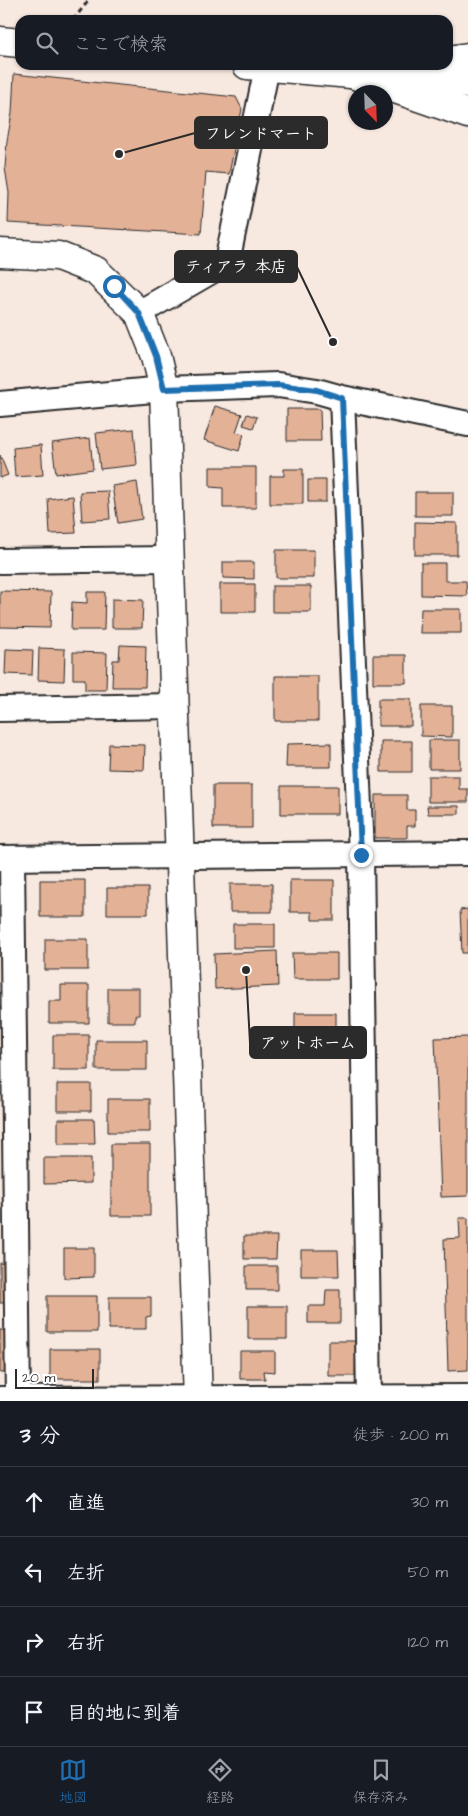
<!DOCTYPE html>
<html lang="ja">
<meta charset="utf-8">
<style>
:root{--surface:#171b24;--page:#20242c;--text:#f1f3f6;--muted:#9ea1a6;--line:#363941;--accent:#1f6fb2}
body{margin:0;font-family:"Architects Daughter","Klee One",sans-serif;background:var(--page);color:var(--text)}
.compass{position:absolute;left:348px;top:85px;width:45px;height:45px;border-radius:50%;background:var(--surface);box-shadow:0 1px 4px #0004;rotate:157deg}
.scale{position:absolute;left:15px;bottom:12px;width:79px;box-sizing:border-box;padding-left:5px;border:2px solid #2b2b2b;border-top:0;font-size:14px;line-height:18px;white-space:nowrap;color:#2b2b2b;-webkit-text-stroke:4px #fff;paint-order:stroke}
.stop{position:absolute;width:15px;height:15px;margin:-11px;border:4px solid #1f6fb2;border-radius:50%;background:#fff}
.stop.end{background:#1f6fb2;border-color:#fff;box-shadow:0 1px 5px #0008}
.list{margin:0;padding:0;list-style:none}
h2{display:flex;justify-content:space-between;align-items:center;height:65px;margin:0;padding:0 20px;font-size:21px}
h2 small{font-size:16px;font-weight:400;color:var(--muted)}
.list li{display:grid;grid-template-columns:32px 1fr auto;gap:15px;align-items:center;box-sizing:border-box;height:70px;padding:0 20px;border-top:1px solid var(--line)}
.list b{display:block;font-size:19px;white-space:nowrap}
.list em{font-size:16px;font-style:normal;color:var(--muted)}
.icon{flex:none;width:28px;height:28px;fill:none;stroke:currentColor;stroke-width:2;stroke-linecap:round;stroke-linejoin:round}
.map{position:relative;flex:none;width:468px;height:1401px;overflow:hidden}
.search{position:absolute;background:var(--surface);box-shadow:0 1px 4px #0004;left:15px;right:15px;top:15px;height:55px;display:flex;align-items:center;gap:12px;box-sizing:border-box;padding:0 18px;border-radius:15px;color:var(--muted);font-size:19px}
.sheet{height:345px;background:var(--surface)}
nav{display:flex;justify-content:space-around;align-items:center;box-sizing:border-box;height:70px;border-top:1px solid var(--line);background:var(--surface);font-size:14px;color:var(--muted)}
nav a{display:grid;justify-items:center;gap:2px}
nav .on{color:var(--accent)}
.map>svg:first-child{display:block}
.building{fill:#e3b196;stroke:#2b2b2b}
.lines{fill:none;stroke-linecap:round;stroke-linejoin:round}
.minor-casing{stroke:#2b2b2b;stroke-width:28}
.tertiary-casing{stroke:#2b2b2b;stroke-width:31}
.secondary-casing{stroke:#2b2b2b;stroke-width:31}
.motorway-casing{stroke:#2b2b2b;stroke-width:31}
.path{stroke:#2b2b2b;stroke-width:3;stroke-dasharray:5 4;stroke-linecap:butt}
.minor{stroke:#fff;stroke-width:24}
.tertiary{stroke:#fff;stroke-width:28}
.secondary{stroke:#fff;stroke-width:28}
.motorway{stroke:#fff;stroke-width:28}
.route{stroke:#1f6fb2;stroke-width:6}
.leader{fill:none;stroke:#2b2b2b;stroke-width:2}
.callout-dot{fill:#2b2b2b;stroke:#fff;stroke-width:2}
.callout{fill:#2b2b2b;stroke:#2b2b2b;stroke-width:2}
.callout-label{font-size:16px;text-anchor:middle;font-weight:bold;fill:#fff}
</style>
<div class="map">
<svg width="468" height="1401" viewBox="0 0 468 1401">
<rect width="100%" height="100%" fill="#f7e8e0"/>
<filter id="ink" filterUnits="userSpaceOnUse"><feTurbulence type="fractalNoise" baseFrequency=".02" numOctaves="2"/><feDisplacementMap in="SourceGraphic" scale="10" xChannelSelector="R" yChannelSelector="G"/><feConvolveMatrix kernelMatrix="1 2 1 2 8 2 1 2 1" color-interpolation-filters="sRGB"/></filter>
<g filter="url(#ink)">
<path class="building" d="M14 74 236 97 242 109 229 174 206 172 201 234 8 223 9 193 5 168 7 141 12 113Z
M215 406 242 414 236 432 244 434 239 451 204 440Z
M287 409H320L321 441H287Z
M247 414 257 417 253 428 243 425Z
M134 429 137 465 100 469 96 433Z
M90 438 93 469 56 474 52 443Z
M41 445 43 475 15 477 13 448Z
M0 455 8 475 0 478Z
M210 467H256V508H223V488L210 487Z
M284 469H303V504H270V476H284Z
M308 480H326V502H308Z
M137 482 142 519 118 523 112 486Z
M108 491 110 519 82 521 80 492Z
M415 492H453V516H415Z
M73 496 76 533 50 534 48 499Z
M415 522 457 523V555H415Z
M276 550H314V578H276Z
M223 562H254V579L223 578Z
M421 563H445V581H466L467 596 421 595Z
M220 584H255V612H220Z
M272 586H311V612H272Z
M0 591 51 592 50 628 0 627Z
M87 592H105L104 630H71L72 602 87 603Z
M112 599 143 600 142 628H112Z
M421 609H461V633H420Z
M120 645 146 646 145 687H112L113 660H119Z
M39 648 65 649 64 681 38 680Z
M6 649 33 650 32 675 5 674Z
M73 652 107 653 106 690H85V679H73Z
M373 655H406V683H373Z
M275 676H318V721H275Z
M378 699H411V726H378Z
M421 706H452V737L421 736Z
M429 740H460V769H429Z
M381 741H412V772H381Z
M331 743V767H286L287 744Z
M109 744 145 745 144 770 108 769Z
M428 776H459V789H468V802H428Z
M213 785H252V828H213Z
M281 786H338V814H281Z
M375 795H407V810H415V826H407V838H375Z
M427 806H459V814H428Z
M40 880H85V917H40Z
M290 880H334V920H312V912H290Z
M230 884H272V912H230Z
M107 888H148V914H107Z
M468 909V953H462L460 910Z
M233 924H275V948H233Z
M45 939H88V970H45Z
M277 951 278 986 215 989 214 954Z
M292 953H337V979H293Z
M61 985H89V1023H49V1001H61Z
M108 988H139V1015H135V1022H108Z
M295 1013H336V1041H295Z
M53 1035H89V1070H53Z
M468 1037V1196L441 1197 435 1038Z
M96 1040H147V1070H96Z
M57 1084H91V1111H57Z
M108 1099H150V1132H108Z
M58 1119H94L95 1144H58Z
M111 1144H150V1216H111Z
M44 1158H91V1183L44 1184Z
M459 1218H468V1370L448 1371 444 1239 460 1238Z
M244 1236H277L276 1259H244Z
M64 1248H94V1277L64 1278Z
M301 1250H338L339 1276H301Z
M0 1263 10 1264 9 1303H0Z
M246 1266H277V1290H246Z
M326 1290H340V1323H308V1306H325Z
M47 1296H97V1332H47Z
M109 1297H151V1316L146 1317V1329H109Z
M248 1306H287V1339H248Z
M0 1330H12L11 1373H0Z
M328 1341H356L355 1376H328Z
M50 1349H100V1379H50Z
M240 1351H275V1372L264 1371 265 1379H240Z"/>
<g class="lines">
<defs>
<path id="minor" d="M139 313 227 262 267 67
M342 398 361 855 369 1401
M0 404 164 389 278 385 317 391 342 398 468 424
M0 561 169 559
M0 709 174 706
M0 858 468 853
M12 858 18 1401
M0 1399 468 1397"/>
<path id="tertiary" d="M0 253 58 256 96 271 139 313 156 356 164 389 198 1401"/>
<path id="secondary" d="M0 41 20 43
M247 65 468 84"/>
<path id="motorway" d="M448 60 468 57
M359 73 415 65
M352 74 468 114"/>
</defs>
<use href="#minor" class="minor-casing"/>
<use href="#tertiary" class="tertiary-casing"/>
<use href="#secondary" class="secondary-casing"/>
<use href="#motorway" class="motorway-casing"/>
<path class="path" d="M73 20 89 0"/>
<use href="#minor" class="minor"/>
<use href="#tertiary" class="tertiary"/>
<use href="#secondary" class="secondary"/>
<use href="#motorway" class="motorway"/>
</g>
</g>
<g class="lines" filter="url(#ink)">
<path class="route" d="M114 286 139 313 156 356 164 389 278 385 317 390 342 398 361 855"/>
</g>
<path class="leader" d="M119 154L195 133M333 342L297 267M246 970L250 1043"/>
<g class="callout-dot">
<circle cx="119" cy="154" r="5"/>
<circle cx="333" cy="342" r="5"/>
<circle cx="246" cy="970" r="5"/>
</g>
<g class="callout">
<rect x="195" y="117" width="132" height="31" rx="5"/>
<rect x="175" y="251" width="122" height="31" rx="5"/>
<rect x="250" y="1027" width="116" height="31" rx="5"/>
</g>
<g class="callout-label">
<text x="261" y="139">フレンドマート</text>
<text x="236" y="272">ティアラ 本店</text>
<text x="308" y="1048">アットホーム</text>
</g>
</svg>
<svg class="compass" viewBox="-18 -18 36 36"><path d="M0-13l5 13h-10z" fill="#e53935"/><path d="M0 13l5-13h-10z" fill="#9ea1a6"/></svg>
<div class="scale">20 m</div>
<div class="stop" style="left:114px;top:286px"></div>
<div class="stop end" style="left:361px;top:855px"></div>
<div class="search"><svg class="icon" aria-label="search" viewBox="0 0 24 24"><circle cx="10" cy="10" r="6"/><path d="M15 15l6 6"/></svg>ここで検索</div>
</div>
<section class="sheet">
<h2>3 分<small>徒歩 · 200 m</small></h2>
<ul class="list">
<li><svg class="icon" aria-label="ahead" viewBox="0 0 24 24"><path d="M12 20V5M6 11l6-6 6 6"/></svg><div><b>直進</b></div><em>30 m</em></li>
<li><svg class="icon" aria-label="left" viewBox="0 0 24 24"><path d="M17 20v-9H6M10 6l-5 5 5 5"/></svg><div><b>左折</b></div><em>50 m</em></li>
<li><svg class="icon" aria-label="right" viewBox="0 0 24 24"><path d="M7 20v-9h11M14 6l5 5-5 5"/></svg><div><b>右折</b></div><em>120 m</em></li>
<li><svg class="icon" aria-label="arrive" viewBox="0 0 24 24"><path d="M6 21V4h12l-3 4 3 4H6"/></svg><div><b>目的地に到着</b></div></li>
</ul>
</section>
<nav>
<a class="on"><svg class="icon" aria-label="map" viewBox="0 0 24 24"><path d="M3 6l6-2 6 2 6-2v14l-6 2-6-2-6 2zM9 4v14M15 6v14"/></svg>地図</a>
<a><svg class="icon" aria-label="directions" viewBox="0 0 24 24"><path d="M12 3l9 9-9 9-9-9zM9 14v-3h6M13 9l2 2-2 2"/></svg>経路</a>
<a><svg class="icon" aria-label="saved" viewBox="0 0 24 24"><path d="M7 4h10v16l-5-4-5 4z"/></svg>保存済み</a>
</nav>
